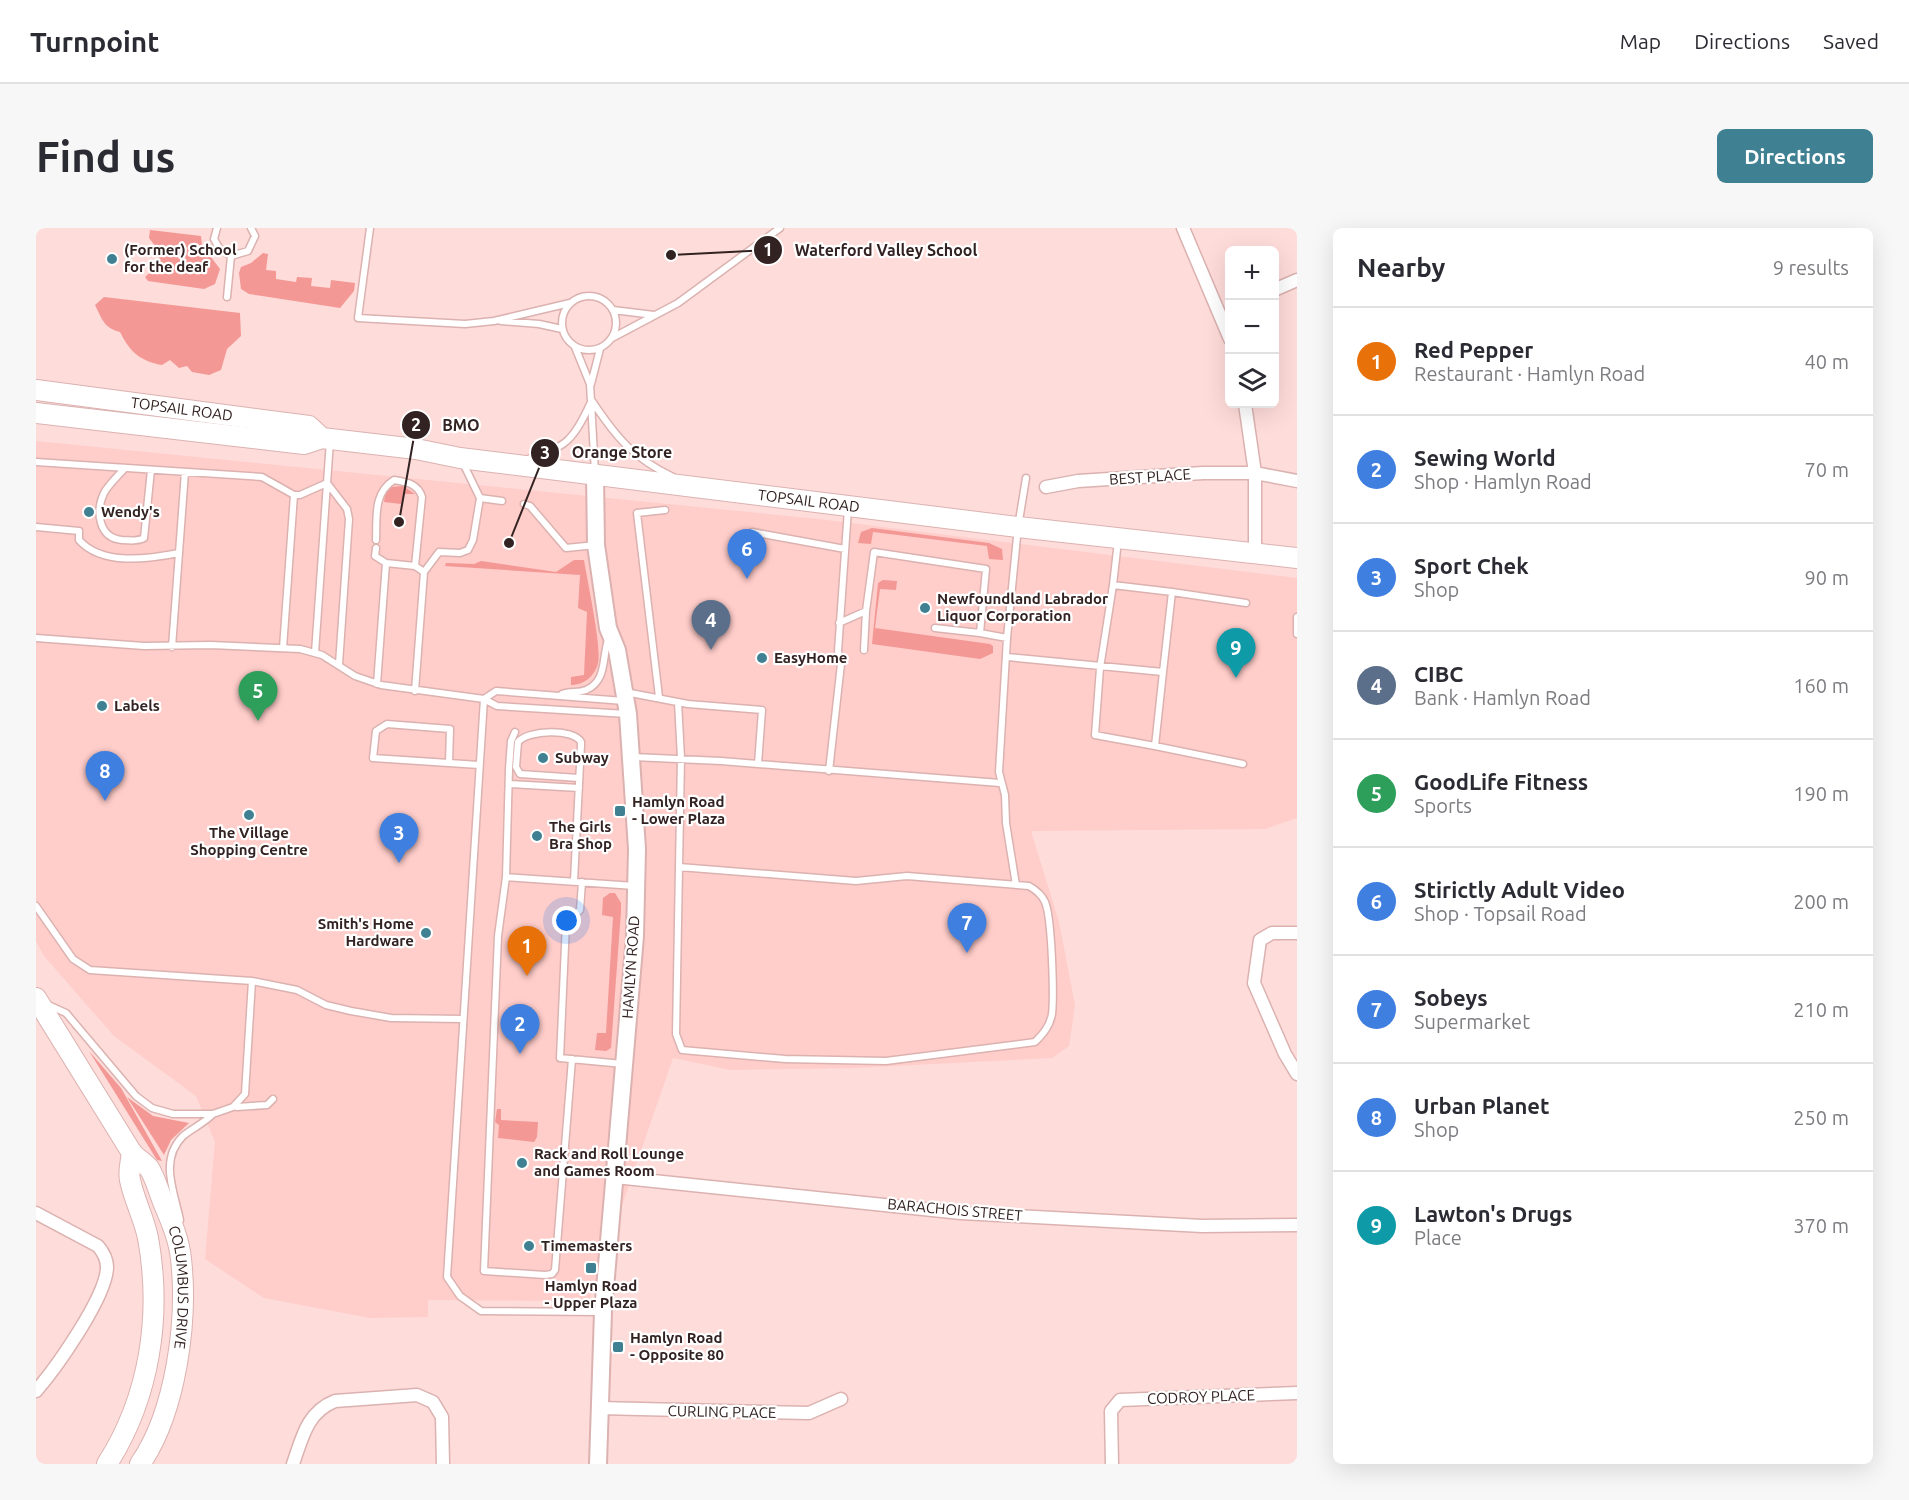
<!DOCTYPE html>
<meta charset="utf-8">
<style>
:root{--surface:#fff;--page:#f7f7f7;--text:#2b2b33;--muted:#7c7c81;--line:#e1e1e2;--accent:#3f8192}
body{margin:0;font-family:Ubuntu,sans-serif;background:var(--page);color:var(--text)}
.controls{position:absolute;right:18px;top:18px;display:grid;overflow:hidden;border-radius:9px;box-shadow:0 6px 24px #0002}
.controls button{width:54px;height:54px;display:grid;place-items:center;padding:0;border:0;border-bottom:2px solid var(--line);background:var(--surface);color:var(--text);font:30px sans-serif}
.you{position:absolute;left:531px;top:693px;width:21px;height:21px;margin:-15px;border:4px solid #fff;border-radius:50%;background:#1a73e8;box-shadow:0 0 0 9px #1a73e833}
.badge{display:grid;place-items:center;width:39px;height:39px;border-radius:50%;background:var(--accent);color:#fff;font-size:20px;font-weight:700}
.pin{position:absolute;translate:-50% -50px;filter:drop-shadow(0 2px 3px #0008)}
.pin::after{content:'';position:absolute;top:32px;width:21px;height:18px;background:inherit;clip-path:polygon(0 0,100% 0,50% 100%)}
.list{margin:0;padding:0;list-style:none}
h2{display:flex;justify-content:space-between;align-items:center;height:78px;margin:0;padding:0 24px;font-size:26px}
h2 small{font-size:20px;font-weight:400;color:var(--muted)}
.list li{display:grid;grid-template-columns:39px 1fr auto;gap:18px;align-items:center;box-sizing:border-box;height:108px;padding:0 24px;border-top:2px solid var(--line)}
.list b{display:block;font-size:22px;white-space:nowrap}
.list p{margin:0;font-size:20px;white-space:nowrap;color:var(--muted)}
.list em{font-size:20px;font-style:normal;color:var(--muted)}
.icon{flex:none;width:33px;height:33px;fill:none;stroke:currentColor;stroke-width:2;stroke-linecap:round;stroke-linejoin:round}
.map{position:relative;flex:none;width:1261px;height:1236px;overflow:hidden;border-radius:9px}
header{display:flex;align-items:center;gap:36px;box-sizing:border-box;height:84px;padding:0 30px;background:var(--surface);border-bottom:2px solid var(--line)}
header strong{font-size:28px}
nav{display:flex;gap:33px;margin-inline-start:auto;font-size:21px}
.intro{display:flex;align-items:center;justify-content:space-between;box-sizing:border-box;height:144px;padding:0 36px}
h1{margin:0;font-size:42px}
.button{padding:15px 27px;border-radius:9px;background:var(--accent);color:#fff;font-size:21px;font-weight:700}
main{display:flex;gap:36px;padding:0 36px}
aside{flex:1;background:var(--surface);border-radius:9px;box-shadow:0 6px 24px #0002}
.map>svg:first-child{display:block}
.built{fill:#ffcdca}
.green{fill:#f39895}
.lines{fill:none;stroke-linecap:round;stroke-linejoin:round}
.service-casing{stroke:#dbb2b0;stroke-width:9}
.minor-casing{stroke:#dbb2b0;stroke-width:15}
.tertiary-casing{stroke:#dbb2b0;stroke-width:20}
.primary-casing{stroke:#dbb2b0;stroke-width:22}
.service{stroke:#fff;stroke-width:6}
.minor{stroke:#fff;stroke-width:12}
.tertiary{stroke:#fff;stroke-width:16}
.primary{stroke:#fff;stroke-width:20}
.poi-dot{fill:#3f8192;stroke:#fff;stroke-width:2}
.labels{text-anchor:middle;stroke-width:4.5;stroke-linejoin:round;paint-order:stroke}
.poi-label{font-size:15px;font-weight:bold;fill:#322221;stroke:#fff;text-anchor:start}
.street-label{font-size:15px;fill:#322221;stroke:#fff}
.leader{fill:none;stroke:#322221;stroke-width:2}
.callout-dot{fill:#322221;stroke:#fff;stroke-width:2}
.mark-label{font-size:18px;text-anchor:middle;font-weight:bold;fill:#fff}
.callout-label{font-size:16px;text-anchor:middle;font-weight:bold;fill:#322221;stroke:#fff;stroke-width:4.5;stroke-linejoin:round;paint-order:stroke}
</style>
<header>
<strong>Turnpoint</strong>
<nav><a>Map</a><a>Directions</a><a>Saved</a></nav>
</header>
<div class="intro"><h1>Find us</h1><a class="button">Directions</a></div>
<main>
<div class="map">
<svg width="1261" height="1236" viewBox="0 0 1261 1236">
<rect width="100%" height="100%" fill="#fedcda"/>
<path class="built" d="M0 213 782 291 1261 350V590L1229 601 995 603 1023 694 1039 777 1033 818 1016 830 819 840 695 842 637 830 553 1073 392 1072V1089L334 1090 228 1070 169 1031 179 914 160 868 78 808 8 728 0 713Z"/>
<path class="green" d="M114 2 165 8 166 17 184 41 179 56 168 61 112 53 109 49 122 37 124 24 113 10Z
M227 25 232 26 230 42 240 43V51L260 54 261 49 276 50 275 58 294 60 295 52 319 55 318 63 304 80 213 66 205 61 203 45 205 39 215 35Z
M68 69 204 85 205 108 191 121 185 142 173 147 156 144 151 138 143 140 134 132 126 137C104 133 94 124 84 104 68 100 66 91 59 77Z
M367 258 379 266H369L365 276 348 274 349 266 355 259Z
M836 300 953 315 966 321 967 332 953 331 951 318 837 304 835 316 822 315 825 304Z
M538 332H548C551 352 566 419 562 435 559 448 548 457 535 457V449L548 447 551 384 542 380 544 347 409 338 410 335 438 336 445 333 520 344Z
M847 352 861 353 860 362 844 361 839 400 954 416 957 418V425L944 431 836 416 842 355Z
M574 665H579L585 675V683L575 820 570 823 559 822 561 805H570L577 689 566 687 567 670Z
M53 823 85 860 126 933 121 932Z
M91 869 117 888 153 895 135 912 128 927Z
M461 881H465V892L502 894 501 909 498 914 462 910 463 897 459 894Z"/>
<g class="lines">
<defs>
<path id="service" d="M181 0 178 11 183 20 195 28 212 23 219 8 215 0
M334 0 322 90 429 96 458 93 534 75
M526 95a27 27 0 1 1 54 0a27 27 0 1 1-54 0Z
M191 69 195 28
M577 82 618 87
M465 93 503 96 526 101
M576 110 642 75 744 0
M539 119 554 156 559 245
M555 156 564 121
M556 173C580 209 597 230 637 249
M294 213 291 255 311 281 313 291 303 436
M492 231C529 220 538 212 554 176
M0 234 226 249 258 267 247 420
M89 240C82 248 73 256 68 265 59 284 63 310 86 312 94 312 101 314 108 310L115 242
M258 267H264L291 255 279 425
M444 270 466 273
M488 276 494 278 530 320 560 317
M0 299 43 303V312C66 338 112 331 143 325
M716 304 809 321
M340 312C341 289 337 265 358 252 371 254 382 256 386 269L379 338
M1082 313 1077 357 1136 364
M340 320 339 328 350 335
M388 344 403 324 424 325 432 322 437 312 444 270 426 233
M1077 357 1064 440 1059 507 1119 518
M1261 389V406
M803 395 830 383 838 324 950 341 944 405 971 410
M899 400 944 405
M0 410 108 418 175 417 264 421 286 427 319 448 345 457 448 471 461 478 591 486
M136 419 149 244
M828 422 830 383
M971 429 1127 444 1119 518 1207 536
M1127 444 1136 364 1210 375
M341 456 350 335 379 338 388 344 379 463
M589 464 652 476 726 482 722 536
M526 466C534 463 542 465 550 462 571 453 566 430 572 412
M623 469 601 285 629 282
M448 471 411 1049 424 1068 445 1083 566 1084
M448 471 460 463 588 473
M642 474 645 530 643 639 820 653 871 648 993 658C1000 662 1006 667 1009 674 1016 690 1018 768 1016 786 1014 798 1007 806 999 814L850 833 749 831 646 822 640 806 643 639
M479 504 475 513 473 541 470 649 462 708 448 1043 509 1047 516 1046 519 1042 536 831
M597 529 685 533 964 555
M413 535 414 501 351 496 340 503 337 530 443 537
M793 543 805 436 802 423 812 281
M474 556 543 560
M470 649 599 658
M538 653 545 517V514C537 500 492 502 482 514L480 539 484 546 543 550
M546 654 544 682 530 695 524 830 587 836
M980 657 970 595 969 567 963 544 971 410 982 299 990 250
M0 678 37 731 54 742 216 753
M10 776 30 785 100 868 116 880 137 886H177L197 879 209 866 216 753 261 762 290 777 315 783 355 790 426 791
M201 879 231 877 237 871
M144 992C138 963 123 932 147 908 157 900 168 895 177 886"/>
<path id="minor" d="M1147 0 1194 111
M1238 62 1261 52
M1209 176 1219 245V324
M1010 259 1042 253 1167 245H1219L1261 253
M1261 705H1236L1224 712 1218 755 1249 826 1261 846
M579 949 925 985 1166 998 1261 997
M0 985 62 1018C67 1024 71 1030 71 1039 71 1068 20 1140 0 1163
M563 1180 773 1185 805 1171
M257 1236C266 1210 271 1184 299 1173L381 1167 397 1174 406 1189 407 1236
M1076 1236 1075 1183 1084 1172 1261 1165"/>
<path id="tertiary" d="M559 246 560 317 572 400 581 422 592 486 601 621 599 708 567 1084 562 1236"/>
<g id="primary">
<path id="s1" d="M0 162 273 198 286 210 380 221 424 230 982 299 1261 330"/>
<path d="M0 185 268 216 286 210"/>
<path id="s2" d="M0 770 96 925C101 930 108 935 113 940 119 949 123 964 127 974 135 993 143 1011 145 1031 152 1093 140 1184 104 1236"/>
<path d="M71 1236C114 1169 126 1087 112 1010 108 990 98 972 94 952 92 944 95 933 96 925"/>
</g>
</defs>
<use href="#service" class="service-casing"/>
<use href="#minor" class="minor-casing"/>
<use href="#tertiary" class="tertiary-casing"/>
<use href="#primary" class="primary-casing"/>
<use href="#service" class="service"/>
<use href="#minor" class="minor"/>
<use href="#tertiary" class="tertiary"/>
<use href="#primary" class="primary"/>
</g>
<g class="poi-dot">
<circle cx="76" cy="31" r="6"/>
<circle cx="53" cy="284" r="6"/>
<circle cx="889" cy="380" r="6"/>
<circle cx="726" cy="430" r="6"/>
<circle cx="66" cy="478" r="6"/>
<circle cx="507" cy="530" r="6"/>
<rect x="578" y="577" width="12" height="12" rx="3"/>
<circle cx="213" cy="587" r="6"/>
<circle cx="501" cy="608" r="6"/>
<circle cx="390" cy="705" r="6"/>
<circle cx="486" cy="935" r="6"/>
<circle cx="493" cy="1018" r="6"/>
<rect x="549" y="1034" width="12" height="12" rx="3"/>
<rect x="576" y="1113" width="12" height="12" rx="3"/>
</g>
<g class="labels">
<g class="poi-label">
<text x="88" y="27">(Former) School<tspan x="88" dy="17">for the deaf</tspan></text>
<text x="65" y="289">Wendy's</text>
<text x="901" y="376">Newfoundland Labrador<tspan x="901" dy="17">Liquor Corporation</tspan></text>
<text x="738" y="435">EasyHome</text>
<text x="78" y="483">Labels</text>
<text x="519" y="535">Subway</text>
<text x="596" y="579">Hamlyn Road<tspan x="596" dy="17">- Lower Plaza</tspan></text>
<text x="513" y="604">The Girls<tspan x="513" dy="17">Bra Shop</tspan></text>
<text x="213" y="610" text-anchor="middle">The Village<tspan x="213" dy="17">Shopping Centre</tspan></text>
<text x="378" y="701" text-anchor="end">Smith's Home<tspan x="378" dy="17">Hardware</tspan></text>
<text x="498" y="931">Rack and Roll Lounge<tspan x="498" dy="17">and Games Room</tspan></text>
<text x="505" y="1023">Timemasters</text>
<text x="555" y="1063" text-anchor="middle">Hamlyn Road<tspan x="555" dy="17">- Upper Plaza</tspan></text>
<text x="594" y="1115">Hamlyn Road<tspan x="594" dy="17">- Opposite 80</tspan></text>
</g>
<g class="street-label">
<text dy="5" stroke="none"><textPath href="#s1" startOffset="147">TOPSAIL ROAD</textPath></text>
<text transform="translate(1114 249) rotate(-4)" y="5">BEST PLACE</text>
<text dy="5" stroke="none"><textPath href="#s1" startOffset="784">TOPSAIL ROAD</textPath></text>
<text transform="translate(595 739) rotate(-86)" y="5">HAMLYN ROAD</text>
<text transform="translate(919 982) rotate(5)" y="5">BARACHOIS STREET</text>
<text dy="5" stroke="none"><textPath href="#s2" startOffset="330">COLUMBUS DRIVE</textPath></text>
<text transform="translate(1165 1169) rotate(-2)" y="5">CODROY PLACE</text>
<text transform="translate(686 1184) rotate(1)" y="5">CURLING PLACE</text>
</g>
</g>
<path class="leader" d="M635 27L732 22M363 294L380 197M473 315L509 225"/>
<g class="callout-dot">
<circle cx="635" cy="27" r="6"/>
<circle cx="363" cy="294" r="6"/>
<circle cx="473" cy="315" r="6"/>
<circle cx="732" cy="22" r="15"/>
<circle cx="380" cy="197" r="15"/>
<circle cx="509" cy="225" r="15"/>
</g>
<g class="mark-label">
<text x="732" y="28">1</text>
<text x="380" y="203">2</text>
<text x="509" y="231">3</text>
</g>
<g class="callout-label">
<text x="850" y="28">Waterford Valley School</text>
<text x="425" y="203">BMO</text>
<text x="586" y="230">Orange Store</text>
</g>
</svg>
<div class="controls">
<button>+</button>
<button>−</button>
<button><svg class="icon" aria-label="layers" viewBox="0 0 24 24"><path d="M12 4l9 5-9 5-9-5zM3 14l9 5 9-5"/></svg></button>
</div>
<div class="you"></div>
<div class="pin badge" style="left:491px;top:748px;background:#e8710a">1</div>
<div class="pin badge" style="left:484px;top:826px;background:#3f7fe0">2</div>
<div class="pin badge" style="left:363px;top:635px;background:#3f7fe0">3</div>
<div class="pin badge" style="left:675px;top:422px;background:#5c6f8a">4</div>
<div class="pin badge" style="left:222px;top:493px;background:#2e9e5b">5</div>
<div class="pin badge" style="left:711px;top:351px;background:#3f7fe0">6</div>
<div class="pin badge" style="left:931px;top:725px;background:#3f7fe0">7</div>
<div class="pin badge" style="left:69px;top:573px;background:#3f7fe0">8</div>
<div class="pin badge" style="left:1200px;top:450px;background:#0f9aa8">9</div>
</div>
<aside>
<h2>Nearby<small>9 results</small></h2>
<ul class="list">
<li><span class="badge" style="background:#e8710a">1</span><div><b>Red Pepper</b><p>Restaurant · Hamlyn Road</p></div><em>40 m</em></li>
<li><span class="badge" style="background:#3f7fe0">2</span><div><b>Sewing World</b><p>Shop · Hamlyn Road</p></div><em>70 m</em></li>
<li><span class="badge" style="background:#3f7fe0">3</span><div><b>Sport Chek</b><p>Shop</p></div><em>90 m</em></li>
<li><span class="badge" style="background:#5c6f8a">4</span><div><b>CIBC</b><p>Bank · Hamlyn Road</p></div><em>160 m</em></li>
<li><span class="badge" style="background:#2e9e5b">5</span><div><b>GoodLife Fitness</b><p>Sports</p></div><em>190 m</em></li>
<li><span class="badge" style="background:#3f7fe0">6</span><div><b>Stirictly Adult Video</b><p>Shop · Topsail Road</p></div><em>200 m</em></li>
<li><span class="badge" style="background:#3f7fe0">7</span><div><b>Sobeys</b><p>Supermarket</p></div><em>210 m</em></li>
<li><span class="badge" style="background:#3f7fe0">8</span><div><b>Urban Planet</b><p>Shop</p></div><em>250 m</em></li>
<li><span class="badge" style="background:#0f9aa8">9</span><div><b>Lawton's Drugs</b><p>Place</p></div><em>370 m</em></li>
</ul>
</aside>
</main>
